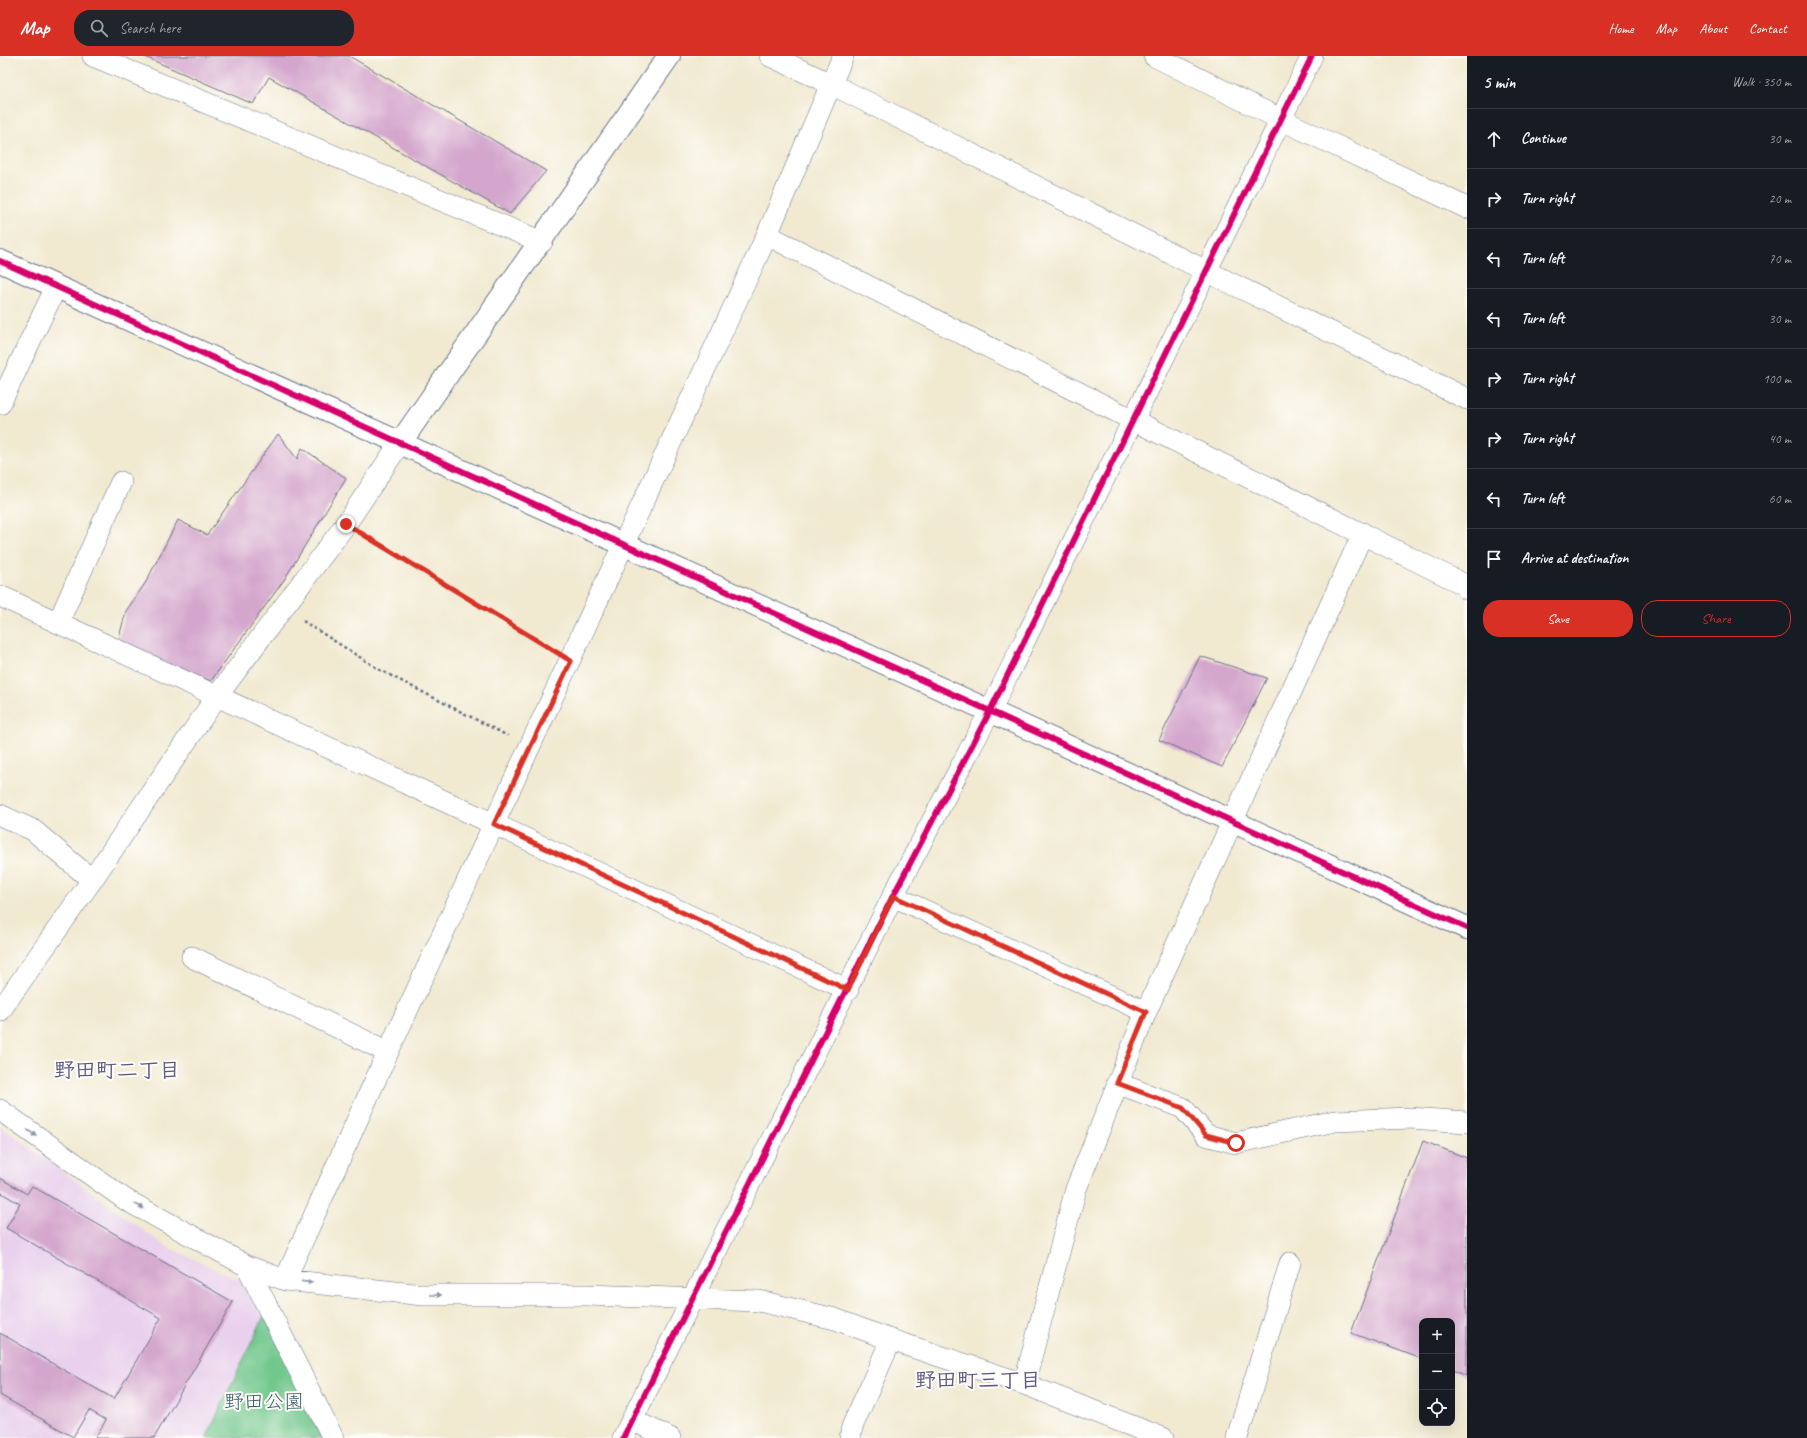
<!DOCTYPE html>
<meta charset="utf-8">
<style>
:root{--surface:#171b24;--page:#20242c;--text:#f1f3f6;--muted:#9ea1a6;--line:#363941;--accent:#d93025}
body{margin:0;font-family:Caveat,"Klee One",sans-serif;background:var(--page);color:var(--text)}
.controls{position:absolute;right:12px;bottom:12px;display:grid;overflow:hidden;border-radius:8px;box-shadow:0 4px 16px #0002}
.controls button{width:36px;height:36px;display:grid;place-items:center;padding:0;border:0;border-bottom:1px solid var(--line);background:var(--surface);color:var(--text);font:20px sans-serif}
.stop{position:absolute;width:12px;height:12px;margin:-9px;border:3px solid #d93025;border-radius:50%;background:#fff}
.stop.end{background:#d93025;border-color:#fff;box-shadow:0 1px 4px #0008}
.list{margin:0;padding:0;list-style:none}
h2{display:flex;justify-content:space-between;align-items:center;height:52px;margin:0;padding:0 16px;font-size:17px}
h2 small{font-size:13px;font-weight:400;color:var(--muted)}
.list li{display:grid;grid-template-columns:26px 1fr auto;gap:12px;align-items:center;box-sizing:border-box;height:60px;padding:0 16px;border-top:1px solid var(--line)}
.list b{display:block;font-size:15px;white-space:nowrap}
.list em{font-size:13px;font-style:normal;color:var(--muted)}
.actions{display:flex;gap:8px;padding:12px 16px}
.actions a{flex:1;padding:9px 0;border:1px solid var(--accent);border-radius:16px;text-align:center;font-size:14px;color:var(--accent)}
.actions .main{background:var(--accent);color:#fff}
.icon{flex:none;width:22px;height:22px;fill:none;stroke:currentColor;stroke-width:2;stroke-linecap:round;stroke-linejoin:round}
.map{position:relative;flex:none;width:1467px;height:1382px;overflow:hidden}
header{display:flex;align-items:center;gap:24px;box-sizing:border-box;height:56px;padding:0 20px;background:var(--accent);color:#fff}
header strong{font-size:19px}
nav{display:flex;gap:22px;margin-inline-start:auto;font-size:14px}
.search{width:280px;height:36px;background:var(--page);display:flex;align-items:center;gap:10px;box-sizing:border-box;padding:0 14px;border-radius:16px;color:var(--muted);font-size:15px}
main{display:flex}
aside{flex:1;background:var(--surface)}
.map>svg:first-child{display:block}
.built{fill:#e9d1ed}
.green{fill:#71c78c;stroke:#467b75}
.building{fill:#d4a6cd}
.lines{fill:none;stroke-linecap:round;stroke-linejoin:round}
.minor-casing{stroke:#667086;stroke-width:22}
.tertiary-casing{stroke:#667086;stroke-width:24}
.path{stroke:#667086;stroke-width:2.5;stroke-dasharray:3 3;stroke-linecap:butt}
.minor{stroke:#fff;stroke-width:21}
.tertiary{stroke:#fff;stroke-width:22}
.cycleway-casing{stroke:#fdfcf7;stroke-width:8}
.cycleway{stroke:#d6006c;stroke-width:6}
.oneway{fill:#8d97ae}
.route{stroke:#d93025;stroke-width:5}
.labels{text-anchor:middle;stroke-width:4;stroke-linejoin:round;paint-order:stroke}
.park-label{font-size:20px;fill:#355d6c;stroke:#fdfcf7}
.neighbourhood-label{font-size:21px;font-weight:bold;fill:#5c5985;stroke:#fdfcf7}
</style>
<header>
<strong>Map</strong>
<div class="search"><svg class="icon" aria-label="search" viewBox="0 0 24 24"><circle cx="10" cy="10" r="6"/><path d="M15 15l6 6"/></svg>Search here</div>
<nav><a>Home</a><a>Map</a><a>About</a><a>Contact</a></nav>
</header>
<main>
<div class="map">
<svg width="1467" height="1382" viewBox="0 0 1467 1382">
<rect width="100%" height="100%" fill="#fdfcf7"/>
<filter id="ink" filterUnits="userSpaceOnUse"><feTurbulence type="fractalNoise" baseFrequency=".025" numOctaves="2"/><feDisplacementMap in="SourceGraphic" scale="8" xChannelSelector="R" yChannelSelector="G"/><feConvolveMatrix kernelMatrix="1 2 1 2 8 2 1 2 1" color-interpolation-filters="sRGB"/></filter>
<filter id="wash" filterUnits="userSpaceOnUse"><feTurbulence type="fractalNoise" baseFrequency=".012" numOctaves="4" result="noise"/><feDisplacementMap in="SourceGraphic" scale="16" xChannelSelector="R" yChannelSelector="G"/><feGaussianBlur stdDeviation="0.9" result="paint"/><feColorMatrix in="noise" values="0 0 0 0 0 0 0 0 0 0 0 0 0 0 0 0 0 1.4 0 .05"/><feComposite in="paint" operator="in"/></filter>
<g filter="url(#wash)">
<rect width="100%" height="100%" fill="#f1e9d0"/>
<path class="built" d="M0 1070 165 1190 240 1224 264 1260 206 1382H0Z"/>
<path class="green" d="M264 1260 295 1320 308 1358 323 1382H206Z"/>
<g id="blocks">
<path class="building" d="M143 0H349L546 115 510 158 269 21 253 48Z
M278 378 297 403 302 392 346 422 284 524 211 625 117 589 126 555 146 526 178 464 207 479Z
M1200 600 1267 622 1222 711 1159 684Z
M1423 1085 1467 1102V1320L1452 1314V1265H1422V1303L1351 1277Z
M0 1122 27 1138 32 1130 233 1246 154 1382H95L106 1364 89 1354 73 1381 0 1339V1277L114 1343 161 1262 6 1172 20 1148 0 1136Z"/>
</g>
</g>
<g filter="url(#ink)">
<use href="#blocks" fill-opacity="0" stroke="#667086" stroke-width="1"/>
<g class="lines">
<defs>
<path id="minor" d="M93 0 542 186
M770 0 831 28 1206 215 1467 343
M1154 0 1280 63 1467 152
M767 179 1133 364 1465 529 1467 533
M0 348 56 231
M0 540 494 768 848 934
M58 567 121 426
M0 759 33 774 92 824
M893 840 1146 956
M192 901 388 996
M0 955 92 824 217 640 346 468 400 387
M1117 1027 1183 1052 1206 1079 1236 1087 1335 1065 1410 1062 1467 1066
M0 1054 126 1144 247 1210 285 1224 423 1239H586L759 1245 835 1263 891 1284 1024 1328 1163 1382
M247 1210 333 1382
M285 1224 388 996 767 179 843 0
M1024 1328 1076 1133 1146 956 1363 477
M632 1364 670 1382
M623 1382 893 840 990 655 1312 0
M850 1382 852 1371 891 1284
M1237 1382 1290 1207"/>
<path id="tertiary" d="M0 205 1467 872
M400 387 669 0"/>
</defs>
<use href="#minor" class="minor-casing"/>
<use href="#tertiary" class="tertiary-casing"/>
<path class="path" d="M366 480 548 591
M303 565 380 614 508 680"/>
<use href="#minor" class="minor"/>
<use href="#tertiary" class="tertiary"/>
<defs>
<path id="cycleway" d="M0 205 1467 872
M623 1382 893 840 990 655 1312 0"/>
</defs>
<use href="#cycleway" class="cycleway-casing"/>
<use href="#cycleway" class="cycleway"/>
</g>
<defs><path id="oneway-solid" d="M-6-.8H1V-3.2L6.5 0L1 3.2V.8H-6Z"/></defs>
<g class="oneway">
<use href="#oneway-solid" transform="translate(32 1077) rotate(35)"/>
<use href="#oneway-solid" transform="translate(139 1150) rotate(29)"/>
<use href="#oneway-solid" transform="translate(307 1226) rotate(6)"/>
<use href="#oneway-solid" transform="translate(436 1239)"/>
</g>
</g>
<g class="lines" filter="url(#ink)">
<path class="route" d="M346 468 571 605 494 768 848 934 893 840 1146 956 1117 1027 1183 1052 1206 1079 1236 1087"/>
</g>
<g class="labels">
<g class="park-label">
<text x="264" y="1352">野田公園</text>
</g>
<g class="neighbourhood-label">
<text x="117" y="1021">野田町二丁目</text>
<text x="978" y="1331">野田町三丁目</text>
</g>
</g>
</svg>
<div class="controls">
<button>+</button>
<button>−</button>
<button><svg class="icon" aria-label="locate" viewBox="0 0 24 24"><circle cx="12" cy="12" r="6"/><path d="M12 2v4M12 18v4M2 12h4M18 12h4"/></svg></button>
</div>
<div class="stop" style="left:1236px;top:1087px"></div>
<div class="stop end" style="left:346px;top:468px"></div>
</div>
<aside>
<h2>5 min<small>Walk · 350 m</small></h2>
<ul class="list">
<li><svg class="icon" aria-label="ahead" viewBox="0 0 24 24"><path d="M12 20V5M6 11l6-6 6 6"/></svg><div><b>Continue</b></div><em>30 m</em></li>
<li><svg class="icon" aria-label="right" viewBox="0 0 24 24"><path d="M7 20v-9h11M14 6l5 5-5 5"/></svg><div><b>Turn right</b></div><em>20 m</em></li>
<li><svg class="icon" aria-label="left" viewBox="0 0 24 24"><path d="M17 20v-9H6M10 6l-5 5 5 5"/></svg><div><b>Turn left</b></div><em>70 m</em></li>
<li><svg class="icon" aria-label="left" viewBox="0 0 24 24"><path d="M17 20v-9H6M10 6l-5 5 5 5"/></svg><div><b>Turn left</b></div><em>30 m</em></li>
<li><svg class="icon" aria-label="right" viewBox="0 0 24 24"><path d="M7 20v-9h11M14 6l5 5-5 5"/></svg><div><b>Turn right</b></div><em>100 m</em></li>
<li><svg class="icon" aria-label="right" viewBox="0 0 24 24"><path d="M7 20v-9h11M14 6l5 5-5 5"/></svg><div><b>Turn right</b></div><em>40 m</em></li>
<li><svg class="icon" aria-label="left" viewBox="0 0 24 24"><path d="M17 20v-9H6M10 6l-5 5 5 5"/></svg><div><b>Turn left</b></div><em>60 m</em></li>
<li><svg class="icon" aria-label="arrive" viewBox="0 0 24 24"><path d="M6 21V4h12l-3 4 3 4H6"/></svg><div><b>Arrive at destination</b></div></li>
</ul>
<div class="actions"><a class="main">Save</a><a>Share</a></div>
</aside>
</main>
